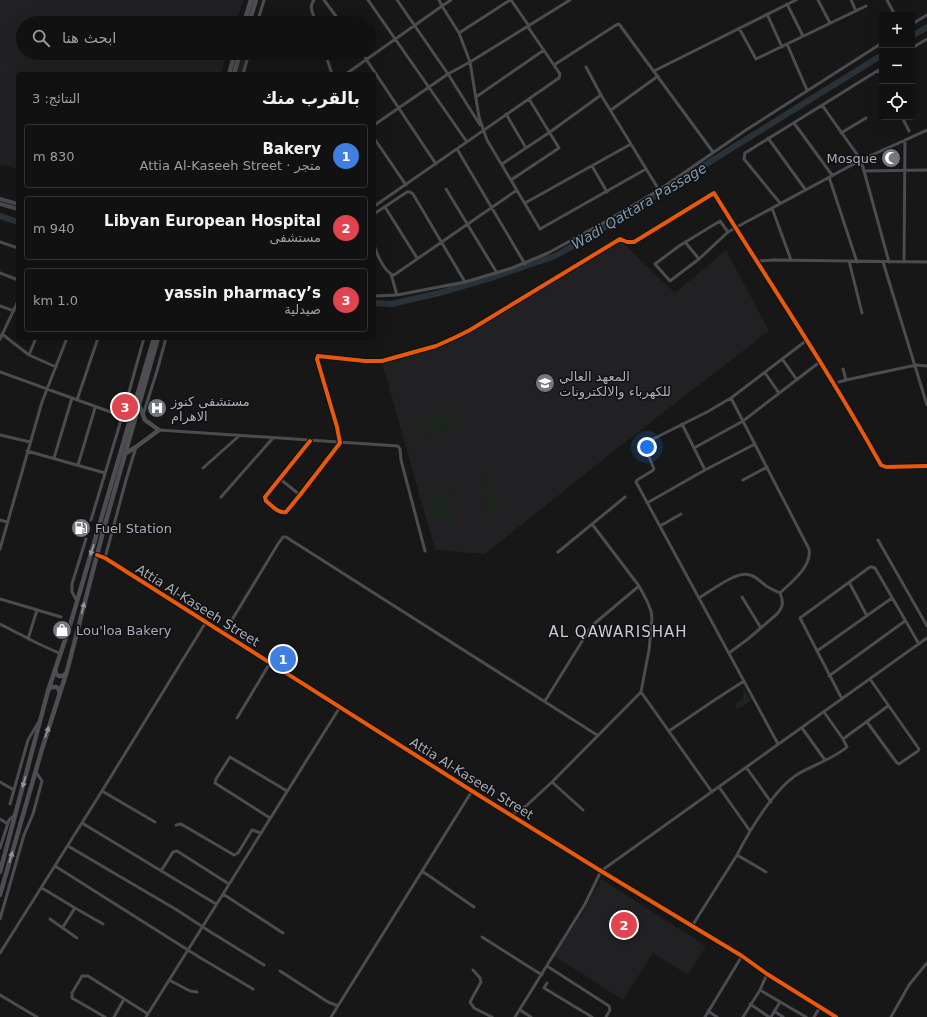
<!DOCTYPE html>
<html lang="ar">
<meta charset="utf-8">
<style>
:root{--surface:#111;--page:#1a1a1a;--text:#f1f3f6;--muted:#9c9d9f;--line:#303131;--accent:#757880}
body{margin:0;font-family:"DejaVu Sans","Noto Sans Arabic",sans-serif;background:var(--page);color:var(--text);direction:rtl}
.controls{position:absolute;right:12px;top:12px;display:grid;overflow:hidden;border-radius:4px;box-shadow:0 4px 16px #0002}
.controls button{width:36px;height:36px;display:grid;place-items:center;padding:0;border:0;border-bottom:1px solid var(--line);background:var(--surface);color:var(--text);font:20px sans-serif}
.you{position:absolute;left:647px;top:447px;width:14px;height:14px;margin:-10px;border:3px solid #fff;border-radius:50%;background:#1a73e8;box-shadow:0 0 0 6px #1a73e833}
.badge{display:grid;place-items:center;width:26px;height:26px;border-radius:50%;background:var(--accent);color:#fff;font-size:13px;font-weight:700}
.pin{position:absolute;translate:-50% -50%;border:2px solid #fff;box-shadow:0 1px 4px #0006}
.list{margin:0;padding:0;list-style:none}
h2{display:flex;justify-content:space-between;align-items:center;height:52px;margin:0;padding:0 16px;font-size:17px}
h2 small{font-size:13px;font-weight:400;color:var(--muted)}
.list li{display:grid;grid-template-columns:26px 1fr auto;gap:12px;align-items:center;box-sizing:border-box;height:64px;margin:0 8px 8px;padding:0 8px;border:1px solid var(--line);border-radius:4px}
.list b{display:block;font-size:15px;white-space:nowrap}
.list p{margin:0;font-size:13px;white-space:nowrap;color:var(--muted)}
.list em{font-size:13px;font-style:normal;color:var(--muted)}
.icon{flex:none;width:22px;height:22px;fill:none;stroke:currentColor;stroke-width:2;stroke-linecap:round;stroke-linejoin:round}
.map{position:relative;flex:none;width:927px;height:1017px;overflow:hidden;direction:ltr}
.search{position:absolute;background:var(--surface);box-shadow:0 4px 16px #0002;left:16px;top:16px;width:360px;height:44px;display:flex;align-items:center;gap:10px;box-sizing:border-box;padding:0 14px;border-radius:22px;color:var(--muted);font-size:15px}
.panel{position:absolute;background:var(--surface);box-shadow:0 4px 16px #0002;left:16px;top:72px;width:360px;height:268px;border-radius:4px;direction:rtl}
.map>svg:first-child{display:block}
.built{fill:#212123}
.green{fill:#1d241e}
.lines{fill:none;stroke-linecap:round;stroke-linejoin:round}
.river{stroke:#2a3239;stroke-width:6}
.minor{stroke:#4b4c50;stroke-width:3}
.tertiary{stroke:#4b4c50;stroke-width:3.5}
.secondary{stroke:#4a4a4e;stroke-width:4}
.trunk{stroke:#4e4e52;stroke-width:4.5}
.cycleway-casing{stroke:#111113;stroke-width:6}
.cycleway{stroke:#e8590c;stroke-width:4}
.oneway{fill:#92959e}
.labels{text-anchor:middle;stroke-width:3;stroke-linejoin:round;paint-order:stroke}
.poi-label{font-size:13px;fill:#a8adb8;stroke:#111113;text-anchor:start}
.street-label{font-size:13px;fill:#a8adb8;stroke:#111113}
.water-label{font-size:14px;font-style:italic;fill:#7f9bb3;stroke:#111113}
.quarter-label{font-size:15px;letter-spacing:1px;fill:#c9ccd4;stroke:#111113}
</style>
<div class="map">
<svg width="927" height="1017" viewBox="0 0 927 1017">
<rect width="100%" height="100%" fill="#171717"/>
<path class="built" d="M0 0H243L236 23H23V53H227L221 74H18V169L0 164Z
M241 53H251L245 74H235Z
M622 242 675 293 726 250 769 331 615 450 485 554 435 550 382 362 406 357 456 337Z
M601 879 706 946 688 975 653 953 623 1000 554 956 587 905Z"/>
<path class="green" d="M458 408 463 426 418 438 413 420Z
M492 477 501 511 489 514 479 481Z
M448 489 456 521C452 522 447 524 443 524 431 523 429 504 427 495Z
M743 690 745 691 751 700 742 707 737 709 735 704 743 699Z"/>
<g class="lines">
<path class="river" d="M912 36 927 27
M0 216 18 222
M374 303 391 304 439 293 494 277 555 256 589 237 882 55"/>
<path class="minor" d="M314 0C308 7 314 15 316 23
M324 0 341 23
M368 0 467 142
M397 0 448 74 480 125
M451 0 442 6 459 33 470 62 479 117 487 140 540 229 646 169
M511 0 529 26
M818 0 830 23
M851 0 856 11
M887 0 895 15
M787 4 803 36
M767 14 782 47
M257 23 264 0
M912 24 927 15
M739 28 756 59 787 44
M459 33 510 0
M912 48 927 39
M325 53 332 74
M362 53 436 164
M554 65 616 25 619 24 713 152
M586 67 601 95
M879 70 882 77
M654 71 796 0
M243 74 249 53
M346 74 442 6 439 0
M807 90 787 44 866 6
M476 97 544 50
M822 105 861 160 889 262
M611 110 658 76
M506 114 526 148
M902 117 909 131
M794 123 832 175
M374 125 448 74 470 62 570 0
M841 133 866 118
M374 138 406 185
M768 138 805 189
M457 149 525 264
M502 164 550 132 601 95 659 190
M592 166 607 192
M864 171 927 170
M829 177 857 262
M511 180 559 148 529 99
M446 189 497 273
M525 203 631 144
M780 203 744 159 745 153 882 68
M374 205H376L559 78 560 74 528 27
M385 207 417 258
M772 208 791 260
M374 214 407 192H410L413 194 465 282
M728 232 720 221 679 246 655 264 670 281 699 259 728 232 735 228 861 160 927 130
M0 242 18 248
M685 242 699 259
M374 243C375 251 385 274 394 275L517 190
M757 261 774 260 927 262
M849 261 862 313
M883 262 927 405
M904 262 905 140
M0 273 18 280
M391 274 397 295
M374 296 397 295 465 282 512 268 548 253 603 223 659 190 746 130 882 43
M0 306 14 311
M2 334 29 355 56 367
M0 339 18 301
M29 355 36 338
M783 360 797 380
M843 369 846 380 916 365 927 366
M0 372 130 419
M765 373 779 393
M839 382 846 380
M731 398 809 549C812 567 791 582 780 593
M77 400 98 338
M143 415 157 371 166 338
M682 424 705 470
M159 430 398 446 400 449 401 460 425 551
M0 435 30 442
M310 441 265 497 266 501C272 506 279 514 286 512L300 495 340 443 337 427 317 359 318 356 365 361H382L436 346 456 337 470 330 620 239 627 242H634L714 193C770 284 829 371 881 465L886 467 927 466
M694 448 743 421 821 361
M27 451 105 473
M54 458 72 398
M78 465 95 408
M203 468 239 436
M279 478 300 495
M743 480 767 467
M221 497 273 438
M647 503 705 470 755 444
M0 520 7 522
M91 520 122 417 144 338
M660 526 681 514
M878 540 927 626
M0 549 42 402 67 338
M558 552 625 497
M105 558 126 480 136 447
M849 582 867 616
M742 597 761 628
M699 598C711 591 737 570 750 575 757 577 761 582 766 586 771 589 776 591 780 593 784 602 783 607 777 614L748 639 729 653
M0 599 61 617
M77 601 72 592V584L86 539
M0 624 39 644 61 654
M224 633 278 544 283 537H286L597 735
M28 639 37 610
M817 651 892 598
M829 676 905 621
M641 692 712 792
M842 699 800 618 870 567H872L875 568 919 644
M545 701 589 630 595 623 639 586
M237 718 270 663
M867 722 897 763 899 764 918 751 919 749 870 679
M802 728 825 760
M669 731 713 701 744 681
M843 739 888 706
M778 744 636 482 637 480 652 471 654 469 645 447 647 442 707 412 731 398 807 340
M746 767 771 802
M0 782 14 790
M552 782 583 810
M719 787 750 831
M102 791 155 822
M10 804 28 740 38 723
M512 815 526 806 552 782 641 692 649 650 652 619 651 611 647 601 639 586 592 524
M270 818 215 783 216 779 230 757 287 791
M0 819 8 824
M82 823 216 904
M176 825 181 824 234 855 238 853 252 830 261 833
M68 846 177 910 209 931 264 965
M0 848 9 820 16 814
M737 855C749 831 775 788 798 774 813 765 835 758 847 747L843 739 824 712
M55 866 199 957 253 989
M161 871 173 852 177 851 229 884
M422 871 474 907
M42 888 75 908 63 927
M223 894 283 933
M75 908 103 924
M0 919 24 835 33 814 42 781 36 772
M50 919 77 938
M692 926 737 855 766 872
M482 937 542 975
M0 953 102 791 206 622
M547 966 609 1006 610 1010 606 1017
M473 970 480 978 481 982 470 1002 474 1008 492 1017
M280 971 328 1002 338 1006
M169 980 190 991 197 992
M547 983 544 988 592 1017
M760 990 806 1017
M0 995 37 1017
M750 1004 769 1017
M520 1010 531 1017
M708 1011 717 1017
M774 1011 783 1017
M105 1017 72 998V993L82 976H88L148 1014
M114 1017 124 999
M146 1017 340 707
M331 1017 472 791
M515 1017 585 904 601 871 927 638
M705 1017 742 956
M743 1017 760 990 767 974
M771 1017 780 1002
M814 1017 820 1007
M891 1017 909 985 927 963"/>
<path class="tertiary" d="M97 555 105 558 472 791 601 871 742 956 767 974 836 1017"/>
<path class="secondary" d="M0 199 18 204
M0 204 18 209"/>
<path class="trunk" d="M244 23 251 0
M249 23 256 0
M229 74 235 53
M234 74 240 53
M126 453 136 447 159 430 145 420 139 405
M55 669 56 674 59 676H64L65 674
M48 690 52 687H56L58 688 60 693
M0 872 48 691 71 622 154 338
M0 895 42 749 67 671 104 528 158 338"/>
<defs>
<path id="cycleway" d="M310 441 265 497 266 501C272 506 279 514 286 512L300 495 340 443 337 427 317 359 318 356 365 361H382L436 346 456 337 470 330 620 239 627 242H634L714 193C770 284 829 371 881 465L886 467 927 466
M97 555 105 558 472 791 601 871 742 956 767 974 836 1017"/>
</defs>
<use href="#cycleway" class="cycleway-casing"/>
<use href="#cycleway" class="cycleway"/>
</g>
<defs><path id="oneway-solid" d="M-6-.8H1V-3.2L6.5 0L1 3.2V.8H-6Z"/></defs>
<g class="oneway">
<use href="#oneway-solid" transform="translate(92 550) rotate(108)"/>
<use href="#oneway-solid" transform="translate(83 608) rotate(-77)"/>
<use href="#oneway-solid" transform="translate(47 732) rotate(-72)"/>
<use href="#oneway-solid" transform="translate(24 782) rotate(105)"/>
<use href="#oneway-solid" transform="translate(11 857) rotate(-74)"/>
</g>
<defs>
<symbol id="mosque-disc" viewBox="-11 -11 22 22"><circle r="9.5" fill="#757880" stroke="#111113"/><path d="M3.5-4.9A6 6 0 1 0 3.5 4.9A5 5 0 1 1 3.5-4.9Z" fill="#fff"/></symbol>
<symbol id="university-disc" viewBox="-11 -11 22 22"><circle r="9.5" fill="#757880" stroke="#111113"/><path d="M0-5L7-2L0 1L-7-2ZM-4 1L0 2.5L4 1V4Q0 6-4 4Z" fill="#fff"/></symbol>
<symbol id="hospital-disc" viewBox="-11 -11 22 22"><circle r="9.5" fill="#757880" stroke="#111113"/><path d="M-5-5h3v3.5h4V-5h3V5h-3V1.5h-4V5h-3Z" fill="#fff"/></symbol>
<symbol id="fuel-disc" viewBox="-11 -11 22 22"><circle r="9.5" fill="#757880" stroke="#111113"/><path d="M-5.5-6h7V0h2V4h1.3V-2.5L3-4.5l.8-.8L6-3V5H2.5V1h-1V6h-7ZM-4.2-4.7v3.2H.2V-4.7Z" fill="#fff"/></symbol>
<symbol id="shop-disc" viewBox="-11 -11 22 22"><circle r="9.5" fill="#757880" stroke="#111113"/><path d="M-5-2.5h2.3a2.7 3.5 0 0 1 5.4 0H5L5.5 6h-11ZM-1.5-2.5h3a1.5 2.3 0 0 0-3 0Z" fill="#fff"/></symbol>
</defs>
<g fill-rule="evenodd">
<use href="#mosque-disc" x="880" y="147" width="22" height="22"/>
<use href="#university-disc" x="534" y="372" width="22" height="22"/>
<use href="#hospital-disc" x="146" y="397" width="22" height="22"/>
<use href="#fuel-disc" x="70" y="517" width="22" height="22"/>
<use href="#shop-disc" x="51" y="619" width="22" height="22"/>
</g>
<g class="labels">
<g class="poi-label">
<text x="877" y="163" text-anchor="end">Mosque</text>
<text x="559" y="381">المعهد العالي<tspan x="559" dy="15">للكهرباء والالكترونات</tspan></text>
<text x="171" y="406">مستشفى كنوز<tspan x="171" dy="15">الاهرام</tspan></text>
<text x="95" y="533">Fuel Station</text>
<text x="76" y="635">Lou'loa Bakery</text>
</g>
<g class="street-label">
<text transform="translate(198 605) rotate(32)" y="5">Attia Al-Kaseeh Street</text>
<text transform="translate(472 778) rotate(32)" y="5">Attia Al-Kaseeh Street</text>
</g>
<g class="water-label">
<text transform="translate(639 206) rotate(-31)" y="5">Wadi Qattara Passage</text>
</g>
<g class="quarter-label">
<text x="618" y="637">AL QAWARISHAH</text>
</g>
</g>
</svg>
<div class="controls">
<button>+</button>
<button>−</button>
<button><svg class="icon" aria-label="locate" viewBox="0 0 24 24"><circle cx="12" cy="12" r="6"/><path d="M12 2v4M12 18v4M2 12h4M18 12h4"/></svg></button>
</div>
<div class="you"></div>
<div class="pin badge" style="left:283px;top:659px;background:#3f7fe0">1</div>
<div class="pin badge" style="left:624px;top:925px;background:#e0444e">2</div>
<div class="pin badge" style="left:125px;top:407px;background:#e0444e">3</div>
<div class="search"><svg class="icon" aria-label="search" viewBox="0 0 24 24"><circle cx="10" cy="10" r="6"/><path d="M15 15l6 6"/></svg>ابحث هنا</div>
<section class="panel">
<h2>بالقرب منك<small>النتائج: 3</small></h2>
<ul class="list">
<li><span class="badge" style="background:#3f7fe0">1</span><div><b>Bakery</b><p>متجر · Attia Al-Kaseeh Street</p></div><em>830 m</em></li>
<li><span class="badge" style="background:#e0444e">2</span><div><b>Libyan European Hospital</b><p>مستشفى</p></div><em>940 m</em></li>
<li><span class="badge" style="background:#e0444e">3</span><div><b>yassin pharmacy’s</b><p>صيدلية</p></div><em>1.0 km</em></li>
</ul>
</section>
</div>
